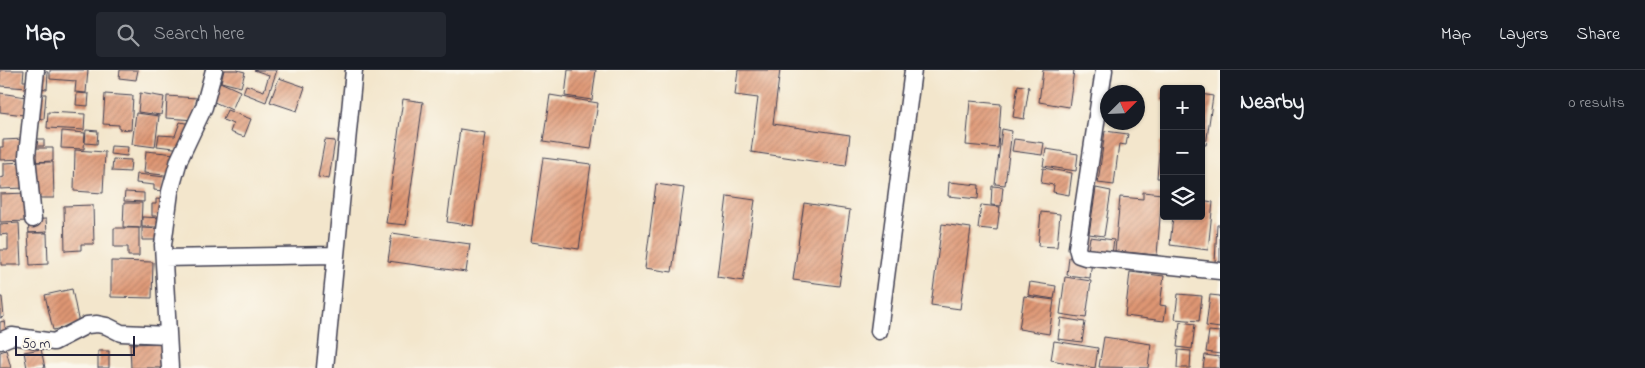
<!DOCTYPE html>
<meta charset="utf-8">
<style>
:root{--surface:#171b24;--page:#242831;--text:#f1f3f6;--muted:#9ea1a6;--line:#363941}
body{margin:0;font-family:"Indie Flower",sans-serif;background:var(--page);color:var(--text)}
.controls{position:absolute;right:15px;top:15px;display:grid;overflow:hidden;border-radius:5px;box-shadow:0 1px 4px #0004}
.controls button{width:45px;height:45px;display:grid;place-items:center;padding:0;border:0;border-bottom:1px solid var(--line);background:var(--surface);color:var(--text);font:25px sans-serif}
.compass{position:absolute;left:1100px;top:15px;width:45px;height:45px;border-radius:50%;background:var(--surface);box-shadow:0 1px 4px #0004;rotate:66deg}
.scale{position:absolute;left:15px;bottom:12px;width:120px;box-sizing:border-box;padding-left:5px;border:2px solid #22223b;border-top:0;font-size:14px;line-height:18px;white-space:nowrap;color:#22223b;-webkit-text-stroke:4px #fbf7ec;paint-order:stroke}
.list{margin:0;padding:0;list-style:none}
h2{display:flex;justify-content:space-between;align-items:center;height:65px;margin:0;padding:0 20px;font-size:21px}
h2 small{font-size:16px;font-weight:400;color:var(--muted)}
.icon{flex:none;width:28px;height:28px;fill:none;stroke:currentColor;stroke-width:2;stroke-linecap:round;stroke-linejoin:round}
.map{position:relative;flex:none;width:1220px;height:298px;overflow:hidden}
header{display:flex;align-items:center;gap:30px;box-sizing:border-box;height:70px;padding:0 25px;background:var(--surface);border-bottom:1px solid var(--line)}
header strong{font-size:24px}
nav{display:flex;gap:28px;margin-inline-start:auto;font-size:18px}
.search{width:350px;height:45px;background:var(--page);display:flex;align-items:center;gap:12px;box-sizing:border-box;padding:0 18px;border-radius:5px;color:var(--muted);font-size:19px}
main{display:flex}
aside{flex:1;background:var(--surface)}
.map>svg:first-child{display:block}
.building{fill:url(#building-hatch)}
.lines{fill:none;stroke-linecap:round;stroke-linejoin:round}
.street-casing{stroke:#413f51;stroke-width:19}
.street{stroke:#fff;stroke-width:16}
</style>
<header>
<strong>Map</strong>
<div class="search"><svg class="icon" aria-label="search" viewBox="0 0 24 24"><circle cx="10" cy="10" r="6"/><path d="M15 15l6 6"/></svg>Search here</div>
<nav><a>Map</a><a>Layers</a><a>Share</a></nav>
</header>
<main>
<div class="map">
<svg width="1220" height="298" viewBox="0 0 1220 298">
<defs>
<pattern id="building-hatch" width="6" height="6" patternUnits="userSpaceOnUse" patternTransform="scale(1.25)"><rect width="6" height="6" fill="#de9673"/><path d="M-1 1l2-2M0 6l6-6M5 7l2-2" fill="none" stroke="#b47a60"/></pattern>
</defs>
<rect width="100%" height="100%" fill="#fbf7ec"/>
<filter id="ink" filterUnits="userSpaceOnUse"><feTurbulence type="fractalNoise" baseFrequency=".02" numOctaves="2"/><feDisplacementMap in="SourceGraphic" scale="10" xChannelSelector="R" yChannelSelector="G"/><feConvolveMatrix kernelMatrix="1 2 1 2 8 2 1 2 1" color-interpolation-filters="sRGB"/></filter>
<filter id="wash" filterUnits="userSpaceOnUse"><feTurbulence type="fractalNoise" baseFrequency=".0096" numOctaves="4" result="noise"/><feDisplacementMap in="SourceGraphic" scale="20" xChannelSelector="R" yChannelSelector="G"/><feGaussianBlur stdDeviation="1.12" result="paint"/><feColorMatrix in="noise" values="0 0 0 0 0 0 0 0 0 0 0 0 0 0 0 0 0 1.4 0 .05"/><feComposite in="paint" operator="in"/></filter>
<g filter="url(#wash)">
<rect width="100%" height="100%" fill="#f3e6cc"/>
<g id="blocks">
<path class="building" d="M0 0H24L23 11H29L28 18 0 16Z
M50 0H88L86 23 75 22 76 11 50 9Z
M120 0H138L136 10 119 8Z
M224 0H237L245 2 241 17 221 12Z
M254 0H277L266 32 243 23 246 15 264 21 269 5Z
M568 0H596L592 30 565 26Z
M738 0H780L773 54 850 65 846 96 751 82 758 28 735 25Z
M1043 0H1074L1069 37 1039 32Z
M38 1 48 2 47 19 38 18Z
M279 8 305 17 297 41 270 32Z
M220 12 240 21 232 40 212 31Z
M1018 15 1029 17 1024 49 1013 47Z
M1162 19H1164V31L1160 30Z
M0 23 26 27 24 45 0 42Z
M77 23 89 24 88 36 76 35Z
M140 23 164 27 161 45 138 42Z
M35 24H46L44 49 34 48Z
M105 24 133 26 131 60 119 59V55L103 54Z
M1201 24 1213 26 1206 75H1201Z
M550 25 598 33 591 79 543 72Z
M167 26 197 28 195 50 166 48Z
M403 29 423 32 406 155 386 153Z
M970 31 1001 34 998 78 966 75Z
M227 40 251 49 244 67 230 62 233 54 223 50Z
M48 42 85 44 84 60 47 58Z
M136 43 159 46 155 77 132 74Z
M180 52 191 54 182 79 157 76 159 65 175 66Z
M460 59 485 63 473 156 447 152Z
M1002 59 1012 61 1005 115 995 114Z
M86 60 98 61 97 74 85 73Z
M62 61 85 63 84 79 61 78Z
M1105 61 1128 64 1126 75 1119 74 1114 115 1098 113Z
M24 69V89L0 90V77H3V70Z
M33 69H44V76H33Z
M1014 69 1044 73 1042 85 1012 81Z
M325 70 335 71 329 109 318 107Z
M1160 71H1164V108H1157Z
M111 76 128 77 127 86 110 84Z
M32 78H53V91L33 92Z
M1046 79 1078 84 1076 101 1043 96Z
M75 80 105 82 103 123 74 121Z
M146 81 176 84 174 106 144 103Z
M543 88 591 94 579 179 531 172Z
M113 89 131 90 130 102 112 101Z
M24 92 25 118 0 119V108L4 107V93Z
M32 92H53L54 128H33Z
M1043 98 1072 103 1069 125 1053 122 1054 115 1041 113Z
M137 104 165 107 163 121 154 120V115L136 113Z
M949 112 979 115 978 129 948 126Z
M656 114 684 118 672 202 645 198Z
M992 116 1003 117 1001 136 991 135Z
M1096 118 1111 121 1104 166 1089 164Z
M125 122 144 123V132L124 131Z
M1143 122 1162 124 1157 185 1115 181 1120 127 1143 129Z
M27 123 28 151 0 152V124Z
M727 126 755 130 743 211 717 207Z
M156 129 166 130V146H152V134H156Z
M1201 130 1213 132 1208 180 1170 175 1173 146H1201Z
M124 133H142L141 158 123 157Z
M804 133 850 140 839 216 793 210Z
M93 135 94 174H81V180L65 181 64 136Z
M981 135 1000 137 997 160 978 158Z
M1041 142 1060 144 1057 177 1038 176Z
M142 147 163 148 162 157H142Z
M46 149 47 162 29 163 28 150Z
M19 153 21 195H1L0 180H8V164L0 165V154Z
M942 154 971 158 960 239 931 235Z
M1217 155H1220V193H1215Z
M114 158H139V186H128V177H114Z
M142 158 162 159 161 170H142Z
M28 163H47L48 194 30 195Z
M392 163 470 174 466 202 388 191Z
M1090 167 1114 170 1112 184 1088 181Z
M1069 187 1092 190 1090 208 1067 205Z
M111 191 153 192 152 228 111 227Z
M1130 202 1164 206 1160 235 1166 236 1164 251 1125 246Z
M1065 207 1091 211 1086 248 1060 244Z
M1030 212 1056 216 1054 229 1028 225Z
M72 219 79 254 53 260 45 225Z
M1178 224 1202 226 1199 251 1175 249Z
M1210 225 1220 226V258L1206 256Z
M1024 226 1054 230 1049 264 1019 259Z
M0 227H2L4 247 0 248Z
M1061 248 1085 252 1082 272 1058 269Z
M4 251 7 267 0 268V252Z
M1180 252 1195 254 1192 279 1177 277Z
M1209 261 1220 262V284L1206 282Z
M1104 267 1151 274 1148 298 1099 297Z
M1054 271 1098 278 1095 298 1051 290Z
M162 273 163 298H131L130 274Z
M41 279 45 298H27L24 282Z
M6 280 11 298H0V282Z
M1178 280 1191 281 1190 298H1177Z
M98 281H109V298H98Z
M1205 285 1220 287V298H1203Z"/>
</g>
</g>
<g filter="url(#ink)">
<use href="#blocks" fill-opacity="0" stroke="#413f51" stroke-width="1"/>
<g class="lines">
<defs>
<path id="street" d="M1104 0 1077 178 1079 185 1085 187 1220 201
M33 149 27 86 36 0
M164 188 335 185
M879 261 913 0
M0 271 12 266 54 272 87 255 97 254 107 256 121 263 168 265
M170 298 163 175 170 122 179 90 204 37 214 0
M325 298 354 0"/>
</defs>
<use href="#street" class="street-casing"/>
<use href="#street" class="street"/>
</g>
</g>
</svg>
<div class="controls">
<button>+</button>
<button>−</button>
<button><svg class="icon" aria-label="layers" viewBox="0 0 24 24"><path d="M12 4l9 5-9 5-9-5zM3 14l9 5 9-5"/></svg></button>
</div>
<svg class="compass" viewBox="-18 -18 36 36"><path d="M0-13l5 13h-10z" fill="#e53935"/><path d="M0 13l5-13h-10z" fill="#9ea1a6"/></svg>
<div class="scale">50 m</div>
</div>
<aside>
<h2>Nearby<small>0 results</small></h2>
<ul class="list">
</ul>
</aside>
</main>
